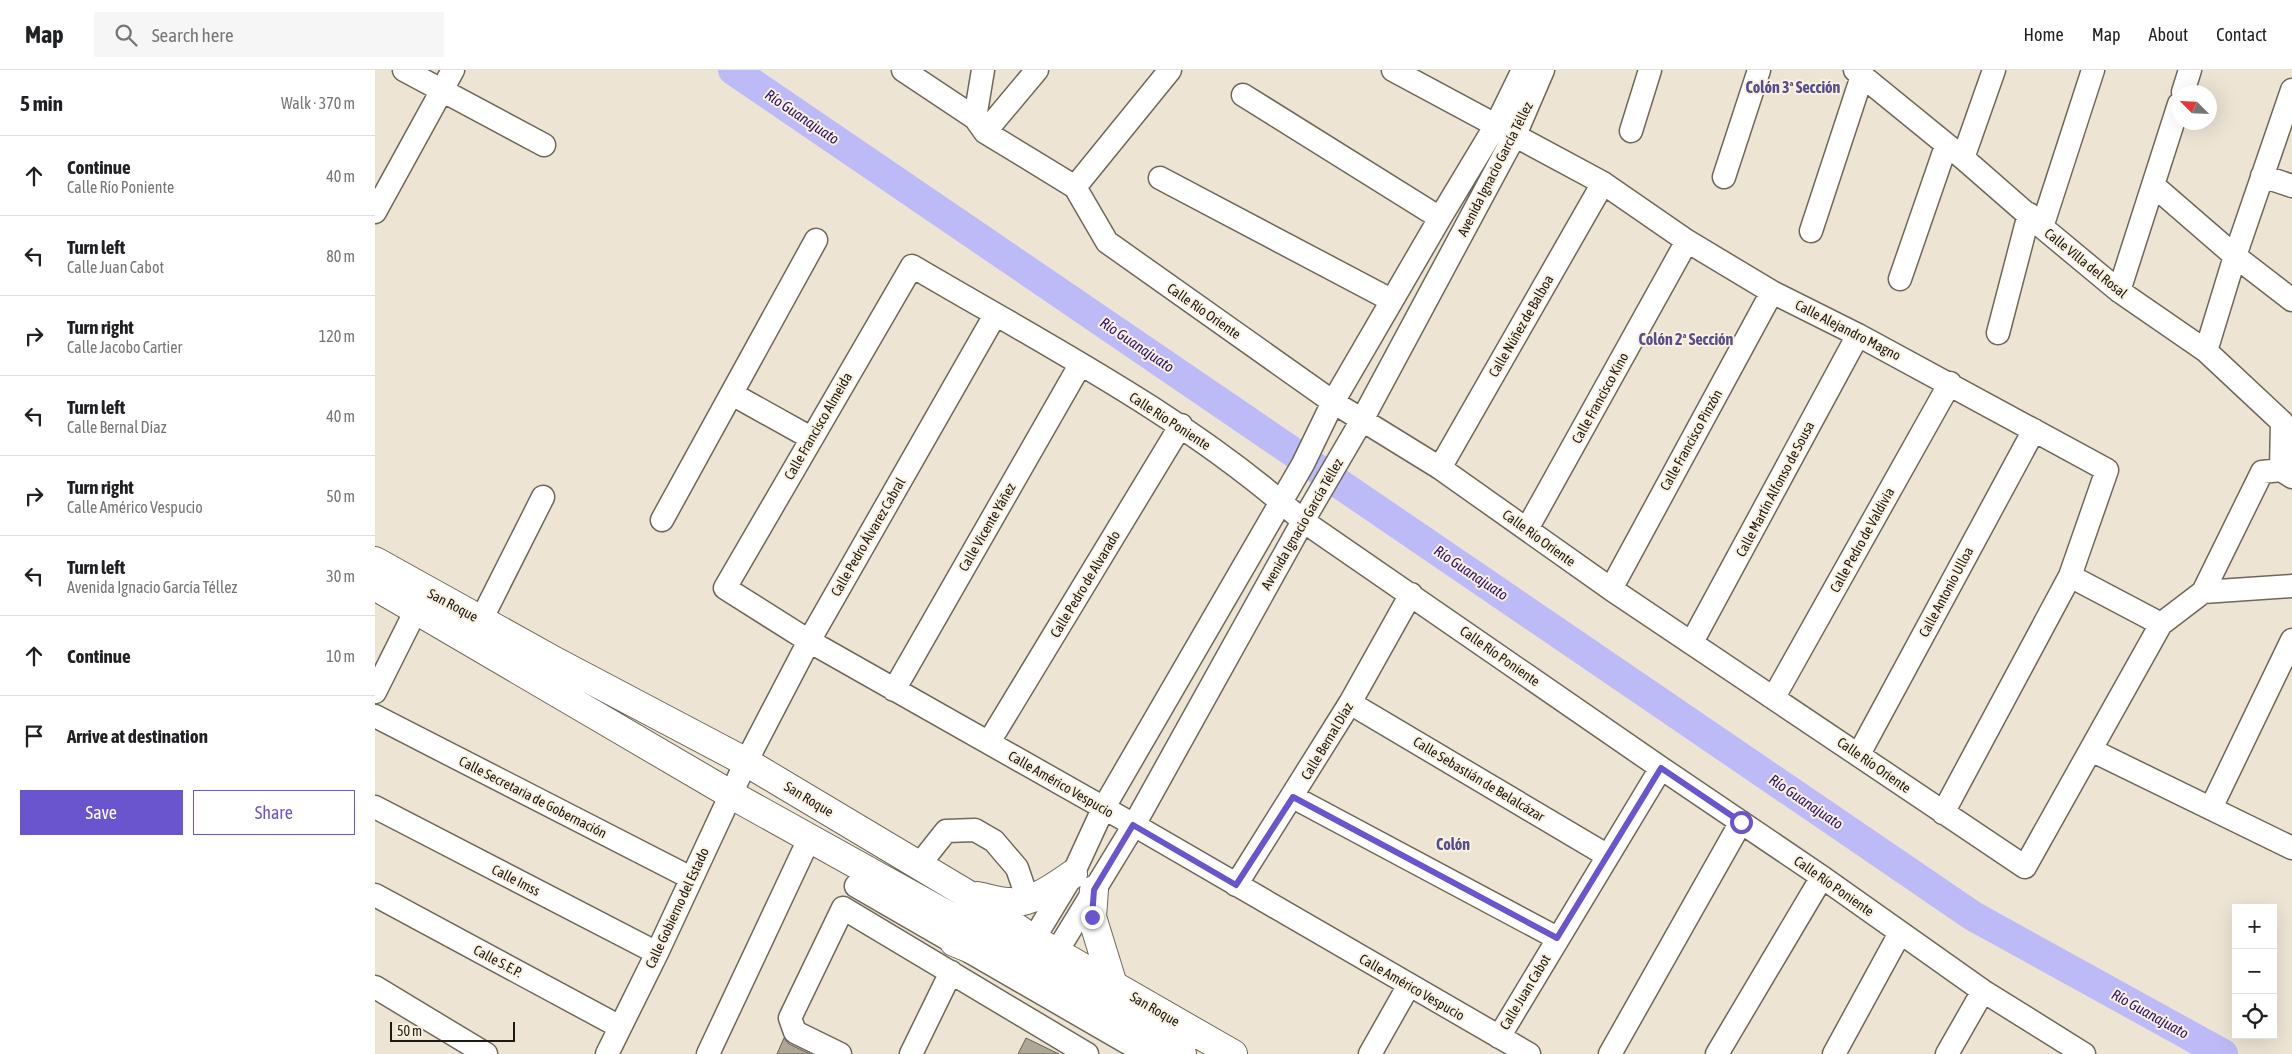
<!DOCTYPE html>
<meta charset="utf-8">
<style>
:root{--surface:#fff;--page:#f6f6f6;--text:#202124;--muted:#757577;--line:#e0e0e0;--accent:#6b55cf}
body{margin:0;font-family:"Asap Condensed",sans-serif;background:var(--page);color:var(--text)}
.controls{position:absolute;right:15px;bottom:15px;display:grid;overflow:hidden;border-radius:0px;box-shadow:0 5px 20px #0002}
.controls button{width:45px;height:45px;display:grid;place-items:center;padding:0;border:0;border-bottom:1px solid var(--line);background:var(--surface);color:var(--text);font:25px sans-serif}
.compass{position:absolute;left:1797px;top:15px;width:45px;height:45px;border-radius:50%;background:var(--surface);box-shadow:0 5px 20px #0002;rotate:294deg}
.scale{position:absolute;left:15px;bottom:12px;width:125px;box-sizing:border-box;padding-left:5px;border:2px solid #1c1913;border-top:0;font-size:14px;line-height:18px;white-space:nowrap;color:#1c1913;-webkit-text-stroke:4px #faf1e1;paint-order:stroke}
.stop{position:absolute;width:15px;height:15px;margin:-11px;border:4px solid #6b55cf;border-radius:50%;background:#fff}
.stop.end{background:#6b55cf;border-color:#fff;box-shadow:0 1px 5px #0008}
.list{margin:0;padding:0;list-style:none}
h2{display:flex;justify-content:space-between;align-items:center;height:65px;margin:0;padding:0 20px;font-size:21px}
h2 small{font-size:16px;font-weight:400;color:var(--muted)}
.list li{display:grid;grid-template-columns:32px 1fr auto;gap:15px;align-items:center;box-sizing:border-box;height:80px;padding:0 20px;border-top:1px solid var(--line)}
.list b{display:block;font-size:19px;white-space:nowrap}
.list p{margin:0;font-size:16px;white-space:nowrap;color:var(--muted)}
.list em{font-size:16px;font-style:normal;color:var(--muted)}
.actions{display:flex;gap:10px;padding:15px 20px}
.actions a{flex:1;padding:11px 0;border:1px solid var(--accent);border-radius:0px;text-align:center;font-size:18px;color:var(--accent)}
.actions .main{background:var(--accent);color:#fff}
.icon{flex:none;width:28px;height:28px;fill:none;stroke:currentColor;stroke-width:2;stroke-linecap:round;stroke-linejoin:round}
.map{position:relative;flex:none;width:1917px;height:984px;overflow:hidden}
header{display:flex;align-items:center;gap:30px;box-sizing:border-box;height:70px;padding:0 25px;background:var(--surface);border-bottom:1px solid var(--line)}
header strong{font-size:24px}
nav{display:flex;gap:28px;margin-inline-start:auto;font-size:18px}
.search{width:350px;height:45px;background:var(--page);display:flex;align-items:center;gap:12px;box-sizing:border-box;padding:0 18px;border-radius:0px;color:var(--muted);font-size:19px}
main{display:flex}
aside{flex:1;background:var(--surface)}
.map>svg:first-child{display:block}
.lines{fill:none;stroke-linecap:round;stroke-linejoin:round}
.river{stroke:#bdbaf8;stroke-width:30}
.building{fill:#aea696;stroke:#686052}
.minor-casing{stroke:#6f6859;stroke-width:25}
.major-casing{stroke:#6f6859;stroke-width:30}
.minor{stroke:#fff;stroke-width:22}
.major{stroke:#fff;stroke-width:28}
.route{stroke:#6b55cf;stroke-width:6}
.labels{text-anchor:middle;stroke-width:4;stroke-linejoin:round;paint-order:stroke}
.street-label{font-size:14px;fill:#1c1913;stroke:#faf1e1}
.water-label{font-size:15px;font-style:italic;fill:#2c136b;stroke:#faf1e1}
.quarter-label{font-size:16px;font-weight:bold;fill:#554e8c;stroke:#faf1e1}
</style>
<header>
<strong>Map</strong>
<div class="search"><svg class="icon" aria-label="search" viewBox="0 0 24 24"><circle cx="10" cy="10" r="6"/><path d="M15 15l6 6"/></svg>Search here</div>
<nav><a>Home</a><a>Map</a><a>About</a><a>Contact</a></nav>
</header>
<main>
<aside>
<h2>5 min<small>Walk · 370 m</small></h2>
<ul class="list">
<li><svg class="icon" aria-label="ahead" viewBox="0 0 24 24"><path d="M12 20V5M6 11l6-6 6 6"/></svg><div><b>Continue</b><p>Calle Río Poniente</p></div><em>40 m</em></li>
<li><svg class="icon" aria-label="left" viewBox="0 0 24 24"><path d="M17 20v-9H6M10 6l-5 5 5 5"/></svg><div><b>Turn left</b><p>Calle Juan Cabot</p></div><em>80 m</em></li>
<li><svg class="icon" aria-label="right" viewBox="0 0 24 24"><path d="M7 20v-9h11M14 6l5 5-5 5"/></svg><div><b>Turn right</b><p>Calle Jacobo Cartier</p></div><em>120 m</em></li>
<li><svg class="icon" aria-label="left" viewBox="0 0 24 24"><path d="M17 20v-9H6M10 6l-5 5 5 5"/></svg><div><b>Turn left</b><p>Calle Bernal Díaz</p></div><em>40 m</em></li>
<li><svg class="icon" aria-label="right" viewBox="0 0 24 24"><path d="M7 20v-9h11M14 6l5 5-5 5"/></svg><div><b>Turn right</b><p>Calle Américo Vespucio</p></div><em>50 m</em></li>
<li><svg class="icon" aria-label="left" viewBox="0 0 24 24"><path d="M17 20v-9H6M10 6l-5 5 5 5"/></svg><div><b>Turn left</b><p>Avenida Ignacio García Téllez</p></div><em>30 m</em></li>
<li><svg class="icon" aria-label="ahead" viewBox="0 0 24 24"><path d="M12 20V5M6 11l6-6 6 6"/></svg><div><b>Continue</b></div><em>10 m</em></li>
<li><svg class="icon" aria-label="arrive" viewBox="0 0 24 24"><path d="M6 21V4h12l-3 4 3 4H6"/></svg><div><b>Arrive at destination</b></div></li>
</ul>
<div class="actions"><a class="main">Save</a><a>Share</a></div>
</aside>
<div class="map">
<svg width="1917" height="984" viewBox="0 0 1917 984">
<rect width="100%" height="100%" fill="#ede4d4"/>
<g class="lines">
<path class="river" d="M358 0 1598 846 1848 984"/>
</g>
<path class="building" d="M409 968 414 974 435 984H402Z
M651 968 684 984H643Z"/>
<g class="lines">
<defs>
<path id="minor" d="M29 0 169 75
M528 0 600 48 610 62 700 117 732 172 958 332 1065 398 1236 519 1650 797 1786 554 1828 522 1887 402 1906 400 1917 407
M1018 0 1228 113 1312 171 1397 222 1483 265 1732 400 1695 506 1568 743
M1480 0 1588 88 1667 157 1744 221 1831 281 1907 352 1906 400
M1808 22 1815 0
M868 25 1065 148
M600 48 608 0
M1256 61 1275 0
M610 62 662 0
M1588 88 1619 0
M1887 106 1917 116
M1349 107 1384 0
M785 108 1016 230
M1778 115 1860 186 1917 230
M700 117 795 0
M0 142 78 0
M1667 157 1718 0
M1436 161 1487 6
M1525 209 1571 76
M1744 221 1804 34
M1623 263 1654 144
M1831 281 1860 186 1917 20
M357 324 436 368
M1065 398 1228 113
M287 450 441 170
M1152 459 1312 171
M1695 506 1786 554
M1236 519 1397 222
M1828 522 1917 516
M106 550 168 427
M1317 572 1483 265
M519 620 705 295
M0 622 49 524
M1399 627 1575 313
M975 633 1233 786
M0 646 316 808
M614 672 806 355
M1716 680 1917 778
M1484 684 1659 360
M918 727 1182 868
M0 737 282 883
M1836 738 1917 570
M544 795 571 761 600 760 619 771 642 798 653 830
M861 815 975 633 1036 524
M481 816 772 984
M0 825 245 957
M650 883 698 804 728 739 928 394 958 332 1065 148 1121 55 1148 0
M673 896 759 755 928 451 987 350 1140 65 1168 0
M0 917 111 984
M1124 967 1286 698
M232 984 282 883 371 692 434 571 620 245
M333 984 434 769
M465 984 420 962 415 948 468 838 712 984
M536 984 576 902
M995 984 1034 915
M1154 984 759 755 434 571 350 518 537 196C671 275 812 347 928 451L1286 698 1447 807 1608 921 1709 984
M1235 984 1366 752
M1342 984 1447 807
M1459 984 1525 863
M1572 984 1608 921"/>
<path id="major" d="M0 491 178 590 371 692 592 824 658 869 858 984
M0 516 355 724 648 887 807 984
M719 820 717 847 738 915
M602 826C613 828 623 832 634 832 657 834 680 816 698 804
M579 872 613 886 627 888"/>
</defs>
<use href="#minor" class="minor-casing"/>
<use href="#major" class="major-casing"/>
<use href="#minor" class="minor"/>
<use href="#major" class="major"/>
</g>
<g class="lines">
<path class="route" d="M717 847 719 820 758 755 861 815 918 727 1182 868 1286 698 1366 752"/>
</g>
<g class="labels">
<g class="street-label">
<text transform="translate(1120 99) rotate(-63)" y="5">Avenida Ignacio García Téllez</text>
<text transform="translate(1711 193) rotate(39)" y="5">Calle Villa del Rosal</text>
<text transform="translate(829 241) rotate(35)" y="5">Calle Río Oriente</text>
<text transform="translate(1146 256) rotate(-60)" y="5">Calle Núñez de Balboa</text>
<text transform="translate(1473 260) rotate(27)" y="5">Calle Alejandro Magno</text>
<text transform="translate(1225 328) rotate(-61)" y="5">Calle Francisco Kino</text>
<text transform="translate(795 351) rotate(33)" y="5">Calle Río Poniente</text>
<text transform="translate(443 356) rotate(-60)" y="5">Calle Francisco Almeida</text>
<text transform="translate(1316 370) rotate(-61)" y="5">Calle Francisco Pinzón</text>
<text transform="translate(1400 419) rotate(-62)" y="5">Calle Martín Alfonso de Sousa</text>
<text transform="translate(927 454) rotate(-60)" y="5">Avenida Ignacio García Téllez</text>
<text transform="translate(612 457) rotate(-60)" y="5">Calle Vicente Yáñez</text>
<text transform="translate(493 467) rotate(-60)" y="5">Calle Pedro Álvarez Cabral</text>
<text transform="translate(1164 468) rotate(36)" y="5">Calle Río Oriente</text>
<text transform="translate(1487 470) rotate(-61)" y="5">Calle Pedro de Valdivia</text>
<text transform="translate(710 514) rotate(-59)" y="5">Calle Pedro de Alvarado</text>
<text transform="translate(1571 522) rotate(-62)" y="5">Calle Antonio Ulloa</text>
<text transform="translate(78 535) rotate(28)" y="5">San Roque</text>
<text transform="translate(1125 586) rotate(35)" y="5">Calle Río Poniente</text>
<text transform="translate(952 671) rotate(-59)" y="5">Calle Bernal Díaz</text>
<text transform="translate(1499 695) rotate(35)" y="5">Calle Río Oriente</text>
<text transform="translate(1104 709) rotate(31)" y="5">Calle Sebastián de Belalcázar</text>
<text transform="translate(686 714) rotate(30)" y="5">Calle Américo Vespucio</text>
<text transform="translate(158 727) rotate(27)" y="5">Calle Secretaria de Gobernación</text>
<text transform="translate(434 729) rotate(31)" y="5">San Roque</text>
<text transform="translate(141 810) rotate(27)" y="5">Calle Imss</text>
<text transform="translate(1459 816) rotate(35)" y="5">Calle Río Poniente</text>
<text transform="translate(302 838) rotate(-65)" y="5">Calle Gobierno del Estado</text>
<text transform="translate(123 891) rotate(28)" y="5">Calle S.E.P.</text>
<text transform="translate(1037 917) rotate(30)" y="5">Calle Américo Vespucio</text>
<text transform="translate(1150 922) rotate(-59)" y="5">Calle Juan Cabot</text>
<text transform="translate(780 939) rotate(30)" y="5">San Roque</text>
</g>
<g class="water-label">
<text transform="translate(427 47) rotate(34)" y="5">Río Guanajuato</text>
<text transform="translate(762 275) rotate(34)" y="5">Río Guanajuato</text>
<text transform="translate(1096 503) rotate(34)" y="5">Río Guanajuato</text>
<text transform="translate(1431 732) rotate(34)" y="5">Río Guanajuato</text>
<text transform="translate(1775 944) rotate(29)" y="5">Río Guanajuato</text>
</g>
<g class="quarter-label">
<text x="1418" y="23">Colón 3ª Sección</text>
<text x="1311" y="275">Colón 2ª Sección</text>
<text x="1078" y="780">Colón</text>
</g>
</g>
</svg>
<div class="controls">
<button>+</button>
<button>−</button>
<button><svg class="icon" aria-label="locate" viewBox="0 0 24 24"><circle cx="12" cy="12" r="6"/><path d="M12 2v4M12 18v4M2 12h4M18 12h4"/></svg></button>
</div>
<svg class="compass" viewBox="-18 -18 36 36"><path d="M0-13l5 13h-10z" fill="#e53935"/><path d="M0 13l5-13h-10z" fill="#757577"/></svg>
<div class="scale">50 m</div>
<div class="stop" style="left:1366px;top:752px"></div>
<div class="stop end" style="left:717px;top:847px"></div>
</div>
</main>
